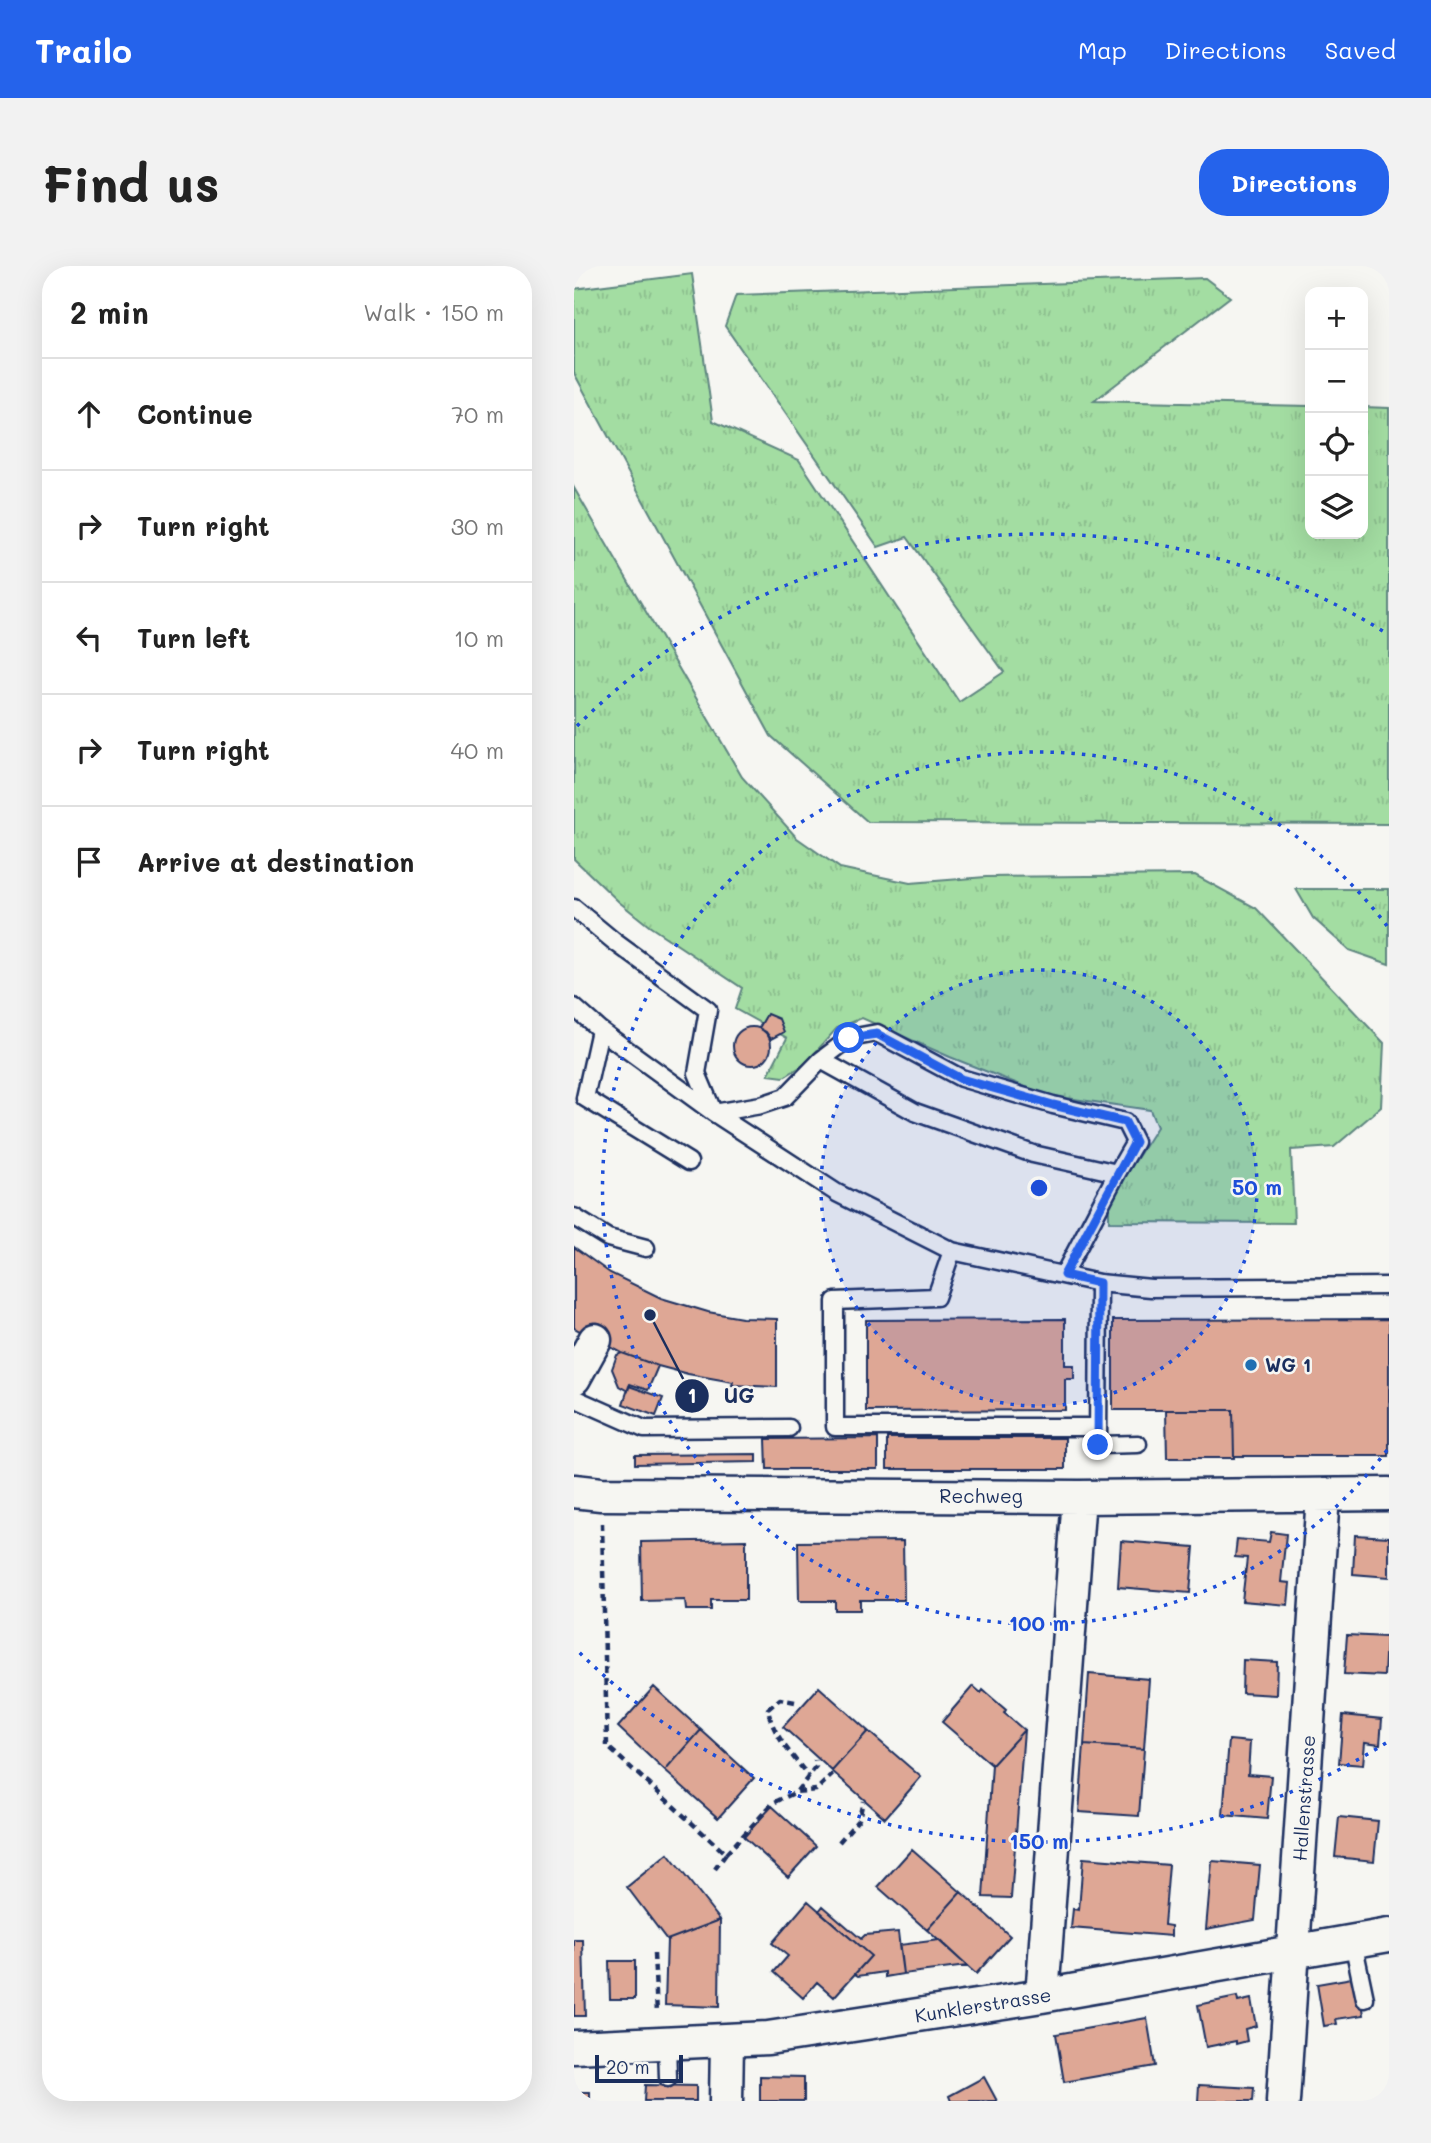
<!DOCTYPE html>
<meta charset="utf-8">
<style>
:root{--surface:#fff;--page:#f2f2f2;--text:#222;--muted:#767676;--line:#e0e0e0;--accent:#2563eb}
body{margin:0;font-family:Mali,sans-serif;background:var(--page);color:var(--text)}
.controls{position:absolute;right:21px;top:21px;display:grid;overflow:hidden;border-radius:14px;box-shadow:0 7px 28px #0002}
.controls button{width:63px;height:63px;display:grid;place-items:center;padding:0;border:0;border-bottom:2px solid var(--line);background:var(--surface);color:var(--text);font:35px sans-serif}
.scale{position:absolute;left:21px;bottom:18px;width:88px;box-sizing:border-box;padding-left:7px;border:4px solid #1b2f5e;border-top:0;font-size:19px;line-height:24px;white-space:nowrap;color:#1b2f5e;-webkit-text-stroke:5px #f6f6f2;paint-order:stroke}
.stop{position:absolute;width:21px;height:21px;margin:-16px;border:5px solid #2563eb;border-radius:50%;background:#fff}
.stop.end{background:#2563eb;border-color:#fff;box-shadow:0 2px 7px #0008}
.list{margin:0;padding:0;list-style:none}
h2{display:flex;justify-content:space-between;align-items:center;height:91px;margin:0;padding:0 28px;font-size:30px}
h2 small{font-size:23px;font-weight:400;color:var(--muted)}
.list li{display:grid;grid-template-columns:46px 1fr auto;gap:21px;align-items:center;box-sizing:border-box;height:112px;padding:0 28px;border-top:2px solid var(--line)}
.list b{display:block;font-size:26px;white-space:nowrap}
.list em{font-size:23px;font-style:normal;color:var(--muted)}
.icon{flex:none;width:38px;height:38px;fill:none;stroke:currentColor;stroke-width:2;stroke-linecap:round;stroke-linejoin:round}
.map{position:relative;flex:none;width:815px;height:1835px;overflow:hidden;border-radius:28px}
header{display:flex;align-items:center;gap:42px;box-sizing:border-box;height:98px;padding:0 35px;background:var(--accent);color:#fff}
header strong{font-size:33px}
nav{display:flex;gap:38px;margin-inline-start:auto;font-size:24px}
.intro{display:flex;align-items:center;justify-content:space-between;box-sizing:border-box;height:168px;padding:0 42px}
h1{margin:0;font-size:49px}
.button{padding:18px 32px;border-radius:28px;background:var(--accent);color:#fff;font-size:24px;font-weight:700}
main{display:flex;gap:42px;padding:0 42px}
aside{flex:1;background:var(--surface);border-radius:28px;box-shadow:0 7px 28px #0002}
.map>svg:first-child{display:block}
.grass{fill:url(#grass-tufts);stroke:#5f8680;stroke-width:2}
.building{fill:#dea795;stroke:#1b2f5e;stroke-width:2}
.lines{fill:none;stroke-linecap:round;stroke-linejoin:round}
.lane-casing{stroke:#1b2f5e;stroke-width:21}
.street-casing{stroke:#1b2f5e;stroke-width:37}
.path{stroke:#1b2f5e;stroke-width:4.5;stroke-dasharray:7 5;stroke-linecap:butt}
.lane{stroke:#f6f6f2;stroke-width:16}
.street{stroke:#f6f6f2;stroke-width:32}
.route{stroke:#2563eb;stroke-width:9}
.ring{fill:none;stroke:#1d4ed8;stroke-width:3.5;stroke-dasharray:3.5 7}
.poi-dot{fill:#1f6fb2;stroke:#f6f6f2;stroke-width:2.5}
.labels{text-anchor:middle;stroke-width:5;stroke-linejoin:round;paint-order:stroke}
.poi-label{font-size:19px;font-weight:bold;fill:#1b2f5e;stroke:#f6f6f2;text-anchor:start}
.street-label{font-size:19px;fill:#1b2f5e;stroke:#f6f6f2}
.centre{fill:#1d4ed8;stroke:#f6f6f2;stroke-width:3.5}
.ring-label{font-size:21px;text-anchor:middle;font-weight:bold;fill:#1d4ed8;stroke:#f6f6f2;stroke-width:5;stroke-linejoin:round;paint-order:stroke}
.leader{fill:none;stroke:#1b2f5e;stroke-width:2.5}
.callout-dot{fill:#1b2f5e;stroke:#f6f6f2;stroke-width:2.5}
.mark-label{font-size:21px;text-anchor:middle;font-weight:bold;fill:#fff}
.callout-label{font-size:21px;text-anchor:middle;font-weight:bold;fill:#1b2f5e;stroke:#f6f6f2;stroke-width:5;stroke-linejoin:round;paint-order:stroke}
</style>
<header>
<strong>Trailo</strong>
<nav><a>Map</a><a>Directions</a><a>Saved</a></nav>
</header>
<div class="intro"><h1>Find us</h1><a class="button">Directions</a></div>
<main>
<aside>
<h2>2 min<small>Walk · 150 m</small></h2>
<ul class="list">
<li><svg class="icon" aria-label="ahead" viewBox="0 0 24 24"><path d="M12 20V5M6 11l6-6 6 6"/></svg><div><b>Continue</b></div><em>70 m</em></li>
<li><svg class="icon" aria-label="right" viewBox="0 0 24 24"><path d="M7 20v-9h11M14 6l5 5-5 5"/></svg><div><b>Turn right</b></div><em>30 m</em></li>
<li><svg class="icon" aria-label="left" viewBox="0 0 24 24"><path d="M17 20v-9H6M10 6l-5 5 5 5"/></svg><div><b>Turn left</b></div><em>10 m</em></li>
<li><svg class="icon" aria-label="right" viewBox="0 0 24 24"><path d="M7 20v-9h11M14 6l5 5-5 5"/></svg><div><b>Turn right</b></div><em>40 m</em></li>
<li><svg class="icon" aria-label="arrive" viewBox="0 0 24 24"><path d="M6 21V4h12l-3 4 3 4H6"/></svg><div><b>Arrive at destination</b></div></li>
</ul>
</aside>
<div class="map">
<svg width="815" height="1835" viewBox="0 0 815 1835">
<defs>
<pattern id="grass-tufts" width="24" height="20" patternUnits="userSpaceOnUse" patternTransform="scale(1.75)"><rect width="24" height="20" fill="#a3dda2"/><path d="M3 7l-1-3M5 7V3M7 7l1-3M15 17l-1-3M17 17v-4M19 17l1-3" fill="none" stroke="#8cbe8e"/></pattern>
</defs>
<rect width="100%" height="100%" fill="#f6f6f2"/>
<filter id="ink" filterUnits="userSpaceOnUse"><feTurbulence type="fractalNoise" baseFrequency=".0143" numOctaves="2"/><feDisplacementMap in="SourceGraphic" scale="14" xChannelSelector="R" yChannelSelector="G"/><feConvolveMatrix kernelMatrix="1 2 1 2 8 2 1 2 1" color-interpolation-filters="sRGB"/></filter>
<g filter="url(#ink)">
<path class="grass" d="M118 8 139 155 225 194 385 436 430 406 333 271 304 281 151 60 162 29 631 12 656 31 520 135 736 140V268H789V141L815 142V558L294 556 197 470 0 107V23Z
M0 222 168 511 223 572 266 602 336 617 412 611 621 609 682 642 810 777 807 841 760 881 717 884 720 957 535 956V936L583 861 576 844 472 829 376 791 288 752 263 762 231 798 210 811 194 809 213 772 161 743 168 722 75 660 45 636 0 593Z
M722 623H815V698L775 684 739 652Z"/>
<path class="building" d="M193 748 205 753 210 766 197 773 192 766 185 762Z
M159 780a19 19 0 1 1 38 0a19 19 0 1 1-38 0Z
M0 981 36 1007 87 1032 134 1046 168 1052 203 1053V1121L158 1119 159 1116 114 1108 84 1100 48 1087 0 1062Z
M491 1053V1099H500V1113H491V1144L292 1145V1054Z
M815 1053V1190H660L659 1144H539V1054Z
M48 1087 84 1100 74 1124 56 1118 54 1125 45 1120 38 1103 43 1089Z
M55 1120 89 1132 82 1150 49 1138Z
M592 1144H659L660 1192H593Z
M304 1172V1203H193L192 1173Z
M313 1172H491V1203H313Z
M183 1188V1196L61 1198V1189Z
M697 1266 712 1268 707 1316 716 1317 714 1339 668 1335 673 1292 661 1291 663 1273 695 1276Z
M781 1269 815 1271V1311L779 1308Z
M172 1274V1334H137V1344H112L111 1334 68 1335 67 1276Z
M329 1275 330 1334H286V1344H261V1335H225L224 1276Z
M547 1275 620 1281 616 1327 544 1321Z
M773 1369 812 1371 810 1410 770 1408Z
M669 1394 703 1396 702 1429 668 1427Z
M515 1408 575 1413 570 1483 510 1479Z
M399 1420 407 1427 409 1424 432 1444 430 1447 450 1464 418 1499 368 1456Z
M80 1421 127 1464 91 1505 44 1461Z
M245 1421 294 1465 258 1505 209 1461Z
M769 1449 808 1453 806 1478 791 1476 789 1499 765 1497Z
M127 1464 180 1512 144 1552 91 1505Z
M450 1464 437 1632 409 1631 418 1499Z
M294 1465 347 1511 311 1552 258 1505Z
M655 1474 676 1476 674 1508 697 1510 693 1553 649 1549Z
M510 1479 570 1483 565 1550 505 1546Z
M198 1540 242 1580 214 1611 170 1571Z
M765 1551 804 1555 800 1595 761 1591Z
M338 1583 387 1626 353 1664 304 1621Z
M94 1588 146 1654 93 1674 53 1621Z
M509 1592 595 1599 590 1659 597 1660V1670L497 1662 499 1643 505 1644Z
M638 1595 686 1599 681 1654 632 1663Z
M387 1626 436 1670 402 1708 353 1664Z
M234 1635 297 1690 260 1731 243 1716 229 1732 200 1706 214 1690 198 1677Z
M249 1640 287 1673 291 1669 324 1666 329 1708 311 1711V1706L284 1710 281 1708 297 1690 245 1645Z
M146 1654 145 1741 91 1739 93 1674Z
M0 1674H9L11 1750H0Z
M365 1674 393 1700 329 1708 325 1679Z
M35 1695H61V1733H36Z
M784 1711 790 1749 762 1753 763 1758 750 1760 743 1718Z
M663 1731 664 1736 677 1733 682 1760 671 1763 673 1775 662 1778V1775L632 1781 624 1739Z
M573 1752 581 1800 490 1816 482 1768Z
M186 1810 230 1811V1835H186Z
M410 1811 423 1835H377L375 1830Z
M71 1819 122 1820V1835H70Z
M625 1819 680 1822 679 1835H624Z
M0 1826H16V1835H0Z"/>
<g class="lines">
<defs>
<path id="lane" d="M0 642 41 676 134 744 123 807 139 845
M0 741 26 764 140 847 263 927 378 985 525 1017 577 1022 815 1020
M26 764 11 832 115 896
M247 794 276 772 303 767 387 812 479 839 551 856 561 876 543 907
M140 847 187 839 211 831 247 794 341 846 459 888 543 907 490 1008
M0 951 34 972 72 982
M378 985 362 1031 261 1035V1161H524
M525 1017 524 1179 564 1178
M0 1132 70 1163 215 1162
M779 1676 791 1733
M93 1778 94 1812"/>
<path id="street" d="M0 1112 21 1074
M0 1225 27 1228 505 1231 815 1228
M468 1730 505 1231
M0 1781 194 1772 468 1730 815 1669
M152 1835 153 1776
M709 1835 749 1229"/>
</defs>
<use href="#lane" class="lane-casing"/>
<use href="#street" class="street-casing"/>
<path class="path" d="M28 1257 33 1480 152 1588 141 1603
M221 1436 206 1433 194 1443C198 1469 220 1491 235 1511
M223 1525 242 1501 241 1494
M265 1576 285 1553 289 1535
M152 1588 199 1537 222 1526 242 1524 259 1508
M80 1688 83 1747"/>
<use href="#lane" class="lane"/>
<use href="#street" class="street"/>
</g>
</g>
<g class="lines" filter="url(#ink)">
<path class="route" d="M275 772 303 768 387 813 479 839 551 856 561 876 490 1009 525 1017 524 1179"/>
</g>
<circle cx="465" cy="922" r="218" fill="#1d4ed8" fill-opacity=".12"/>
<g class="ring">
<circle cx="465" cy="922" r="218"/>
<path d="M813 1184A436 436 0 1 1 813 660"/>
<path d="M812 1477A654 654 0 0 1 3 1384M3 460A654 654 0 0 1 812 367"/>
</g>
<circle class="poi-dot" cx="677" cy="1099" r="7"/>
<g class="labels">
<g class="poi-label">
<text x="691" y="1106">WG 1</text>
</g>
<g class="street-label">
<text x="407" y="1237">Rechweg</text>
<text transform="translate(730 1532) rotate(-86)" y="7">Hallenstrasse</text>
<text transform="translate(409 1739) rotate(-9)" y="7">Kunklerstrasse</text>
</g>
</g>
<circle cx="465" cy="922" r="10" class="centre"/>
<g class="ring-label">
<text x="683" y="929">50 m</text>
<text x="465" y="1365">100 m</text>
<text x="465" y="1583">150 m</text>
</g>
<path class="leader" d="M76 1049L118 1130"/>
<g class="callout-dot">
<circle cx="76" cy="1049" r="7"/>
<circle cx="118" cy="1130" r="18"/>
</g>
<g class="mark-label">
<text x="118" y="1137">1</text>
</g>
<g class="callout-label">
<text x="165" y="1137">UG</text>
</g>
</svg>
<div class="controls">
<button>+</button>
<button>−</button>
<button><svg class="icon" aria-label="locate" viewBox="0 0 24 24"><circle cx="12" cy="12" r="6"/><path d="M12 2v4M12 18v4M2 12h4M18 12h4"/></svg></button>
<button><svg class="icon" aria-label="layers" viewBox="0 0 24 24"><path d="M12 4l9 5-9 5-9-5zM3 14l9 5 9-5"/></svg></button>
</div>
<div class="scale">20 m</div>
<div class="stop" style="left:275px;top:772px"></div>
<div class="stop end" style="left:524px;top:1179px"></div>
</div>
</main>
